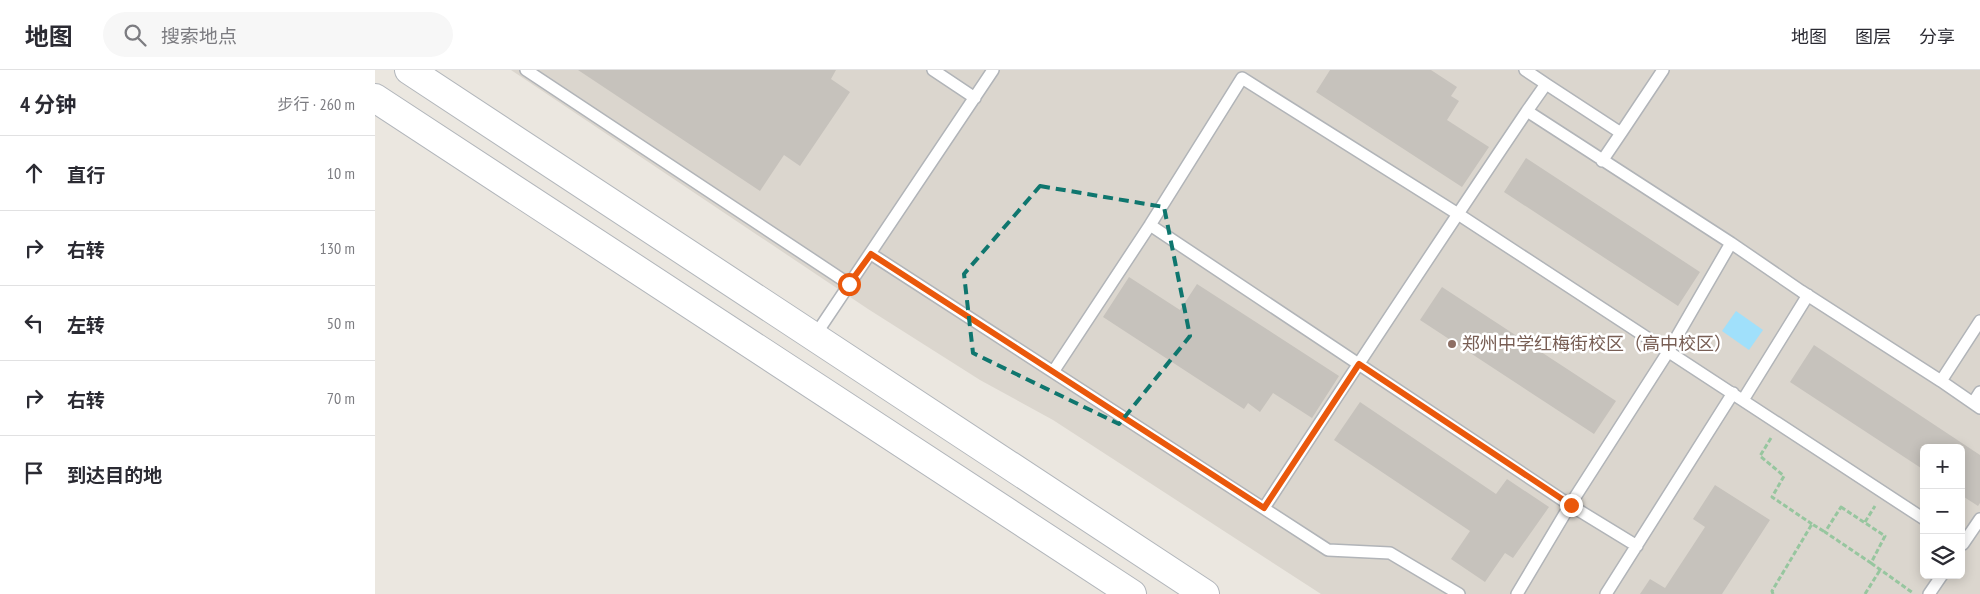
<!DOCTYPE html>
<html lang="zh">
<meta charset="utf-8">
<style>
:root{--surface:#fff;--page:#f7f7f7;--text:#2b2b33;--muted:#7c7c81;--line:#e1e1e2}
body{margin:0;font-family:"PT Sans Narrow","Noto Sans SC",sans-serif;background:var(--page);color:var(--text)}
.controls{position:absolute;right:15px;bottom:15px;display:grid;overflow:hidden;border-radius:8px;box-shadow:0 2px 12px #0003}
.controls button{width:45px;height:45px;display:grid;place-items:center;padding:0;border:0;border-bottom:1px solid var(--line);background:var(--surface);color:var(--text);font:25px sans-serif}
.stop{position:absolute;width:15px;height:15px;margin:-11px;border:4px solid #ea580c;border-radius:50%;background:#fff}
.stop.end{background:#ea580c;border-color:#fff;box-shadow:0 1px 5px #0008}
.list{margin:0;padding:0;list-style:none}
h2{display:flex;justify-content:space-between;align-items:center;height:65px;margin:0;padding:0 20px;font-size:21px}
h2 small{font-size:16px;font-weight:400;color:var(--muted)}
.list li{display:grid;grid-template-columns:32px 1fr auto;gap:15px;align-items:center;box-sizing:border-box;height:75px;padding:0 20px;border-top:1px solid var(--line)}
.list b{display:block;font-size:19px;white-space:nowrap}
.list em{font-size:16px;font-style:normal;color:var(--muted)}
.icon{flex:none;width:28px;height:28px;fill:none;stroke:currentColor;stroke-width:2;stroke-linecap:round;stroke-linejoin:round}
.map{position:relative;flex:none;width:1605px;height:524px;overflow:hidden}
header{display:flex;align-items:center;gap:30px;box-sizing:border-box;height:70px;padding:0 25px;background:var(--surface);border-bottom:1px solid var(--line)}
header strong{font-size:24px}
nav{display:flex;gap:28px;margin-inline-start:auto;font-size:18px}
.search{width:350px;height:45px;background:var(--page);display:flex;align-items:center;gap:12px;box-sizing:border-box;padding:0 18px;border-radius:28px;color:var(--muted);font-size:19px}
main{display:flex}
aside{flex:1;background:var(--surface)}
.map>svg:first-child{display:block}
.education{fill:#dbd6ce;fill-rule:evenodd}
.water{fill:#a0e0fb}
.building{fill:#c6c2bc}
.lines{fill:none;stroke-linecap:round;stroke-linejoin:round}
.lane-casing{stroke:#b1b4b8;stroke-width:14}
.secondary-casing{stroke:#b2b6bb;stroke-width:30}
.path{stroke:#97c69f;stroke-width:3;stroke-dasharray:5 2.5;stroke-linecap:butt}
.lane{stroke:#fff;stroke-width:11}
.secondary{stroke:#fff;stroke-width:28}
.route{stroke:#ea580c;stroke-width:6}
.marked{fill:none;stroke:#0f766e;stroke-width:4;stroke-dasharray:10 6;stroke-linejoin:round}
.education-dot{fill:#8d6e63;stroke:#fff;stroke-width:2}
.labels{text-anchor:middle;stroke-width:5;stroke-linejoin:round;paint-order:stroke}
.education-label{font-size:18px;fill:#785e54;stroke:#fff;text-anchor:start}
</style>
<header>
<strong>地图</strong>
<div class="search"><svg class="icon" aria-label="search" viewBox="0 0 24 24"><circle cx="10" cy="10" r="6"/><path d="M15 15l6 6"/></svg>搜索地点</div>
<nav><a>地图</a><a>图层</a><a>分享</a></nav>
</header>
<main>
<aside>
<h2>4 分钟<small>步行 · 260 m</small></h2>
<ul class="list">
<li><svg class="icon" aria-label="ahead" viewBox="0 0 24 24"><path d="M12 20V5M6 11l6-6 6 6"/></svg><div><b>直行</b></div><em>10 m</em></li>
<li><svg class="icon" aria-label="right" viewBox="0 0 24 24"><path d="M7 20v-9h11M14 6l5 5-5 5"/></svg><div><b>右转</b></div><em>130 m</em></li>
<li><svg class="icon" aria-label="left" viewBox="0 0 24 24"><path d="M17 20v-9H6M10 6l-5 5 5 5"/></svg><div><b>左转</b></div><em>50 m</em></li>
<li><svg class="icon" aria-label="right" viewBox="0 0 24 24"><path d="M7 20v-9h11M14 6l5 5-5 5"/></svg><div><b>右转</b></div><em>70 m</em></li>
<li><svg class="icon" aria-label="arrive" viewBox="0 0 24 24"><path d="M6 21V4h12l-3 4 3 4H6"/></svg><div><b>到达目的地</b></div></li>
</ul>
</aside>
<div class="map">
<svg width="1605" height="524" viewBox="0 0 1605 524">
<rect width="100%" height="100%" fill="#ebe7e0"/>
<path class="education" d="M136 0H1605V524H946L678 350 605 310 493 239ZM1549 378H1586V505H1549Z"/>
<path class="water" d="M1361 241 1388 260 1374 280 1347 261Z"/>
<path class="building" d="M203 0H461L456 9 475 22 425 96 409 85 385 121Z
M955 0H1056L1082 17 1076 26 1084 31 1072 50 1114 77 1087 117 941 22Z
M1151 88 1325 202 1303 236 1129 122Z
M754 207 805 240 822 214 964 306 937 348 898 323 885 342 873 333 869 339 728 247Z
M1067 217 1241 331 1219 364 1045 250Z
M1439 275 1605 385V433L1603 436 1586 425V378H1549V400L1415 312Z
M985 332 1121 424 1132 409 1174 437 1138 488 1130 483 1110 512 1076 489 1095 461 959 370Z
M1340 415 1395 450 1347 524H1265L1275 509 1290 518 1330 457 1318 449Z"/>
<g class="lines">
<defs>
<path id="lane" d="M151 0 474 214
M558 0 600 28
M1150 0 1171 14 1152 41
M1171 14 1246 63 1288 0
M1227 91 1246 63
M775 155 1195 435 1293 282 1356 173 1152 41C1063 173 976 305 889 438
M1356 173 1426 221 1566 311 1605 251
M496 184 953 480 1015 483 1084 524
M439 267 618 0
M678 302 775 155 867 8 1083 144 1549 449
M1566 311 1605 338
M1368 330 1433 225
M1598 333 1605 322
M1588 474 1605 449
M1142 524 1195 435 1262 476
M1231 524 1358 323
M1554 524 1567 505"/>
<path id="secondary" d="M34 0 830 524
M0 28 757 524"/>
</defs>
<use href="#lane" class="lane-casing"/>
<use href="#secondary" class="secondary-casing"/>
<path class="path" d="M1396 368 1385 386 1409 406 1397 427 1437 454
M1466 437 1510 466 1496 493 1450 462Z
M1490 452 1500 436
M1496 493 1538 523
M1398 524 1397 521 1437 454 1450 462
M1490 524 1505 500"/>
<use href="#lane" class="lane"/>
<use href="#secondary" class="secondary"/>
</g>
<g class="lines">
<path class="route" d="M474 214 496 184 889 438 984 294 1196 435"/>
</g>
<path class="marked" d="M665 116 789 137 815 266 744 354 598 283 589 204Z"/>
<circle class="education-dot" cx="1077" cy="274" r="5"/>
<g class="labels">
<g class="education-label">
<text x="1087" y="280">郑州中学红梅街校区（高中校区）</text>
</g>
</g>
</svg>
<div class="controls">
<button>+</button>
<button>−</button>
<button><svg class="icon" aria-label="layers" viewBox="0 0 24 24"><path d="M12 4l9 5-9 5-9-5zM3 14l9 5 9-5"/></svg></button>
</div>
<div class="stop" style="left:474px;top:214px"></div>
<div class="stop end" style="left:1196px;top:435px"></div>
</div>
</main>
